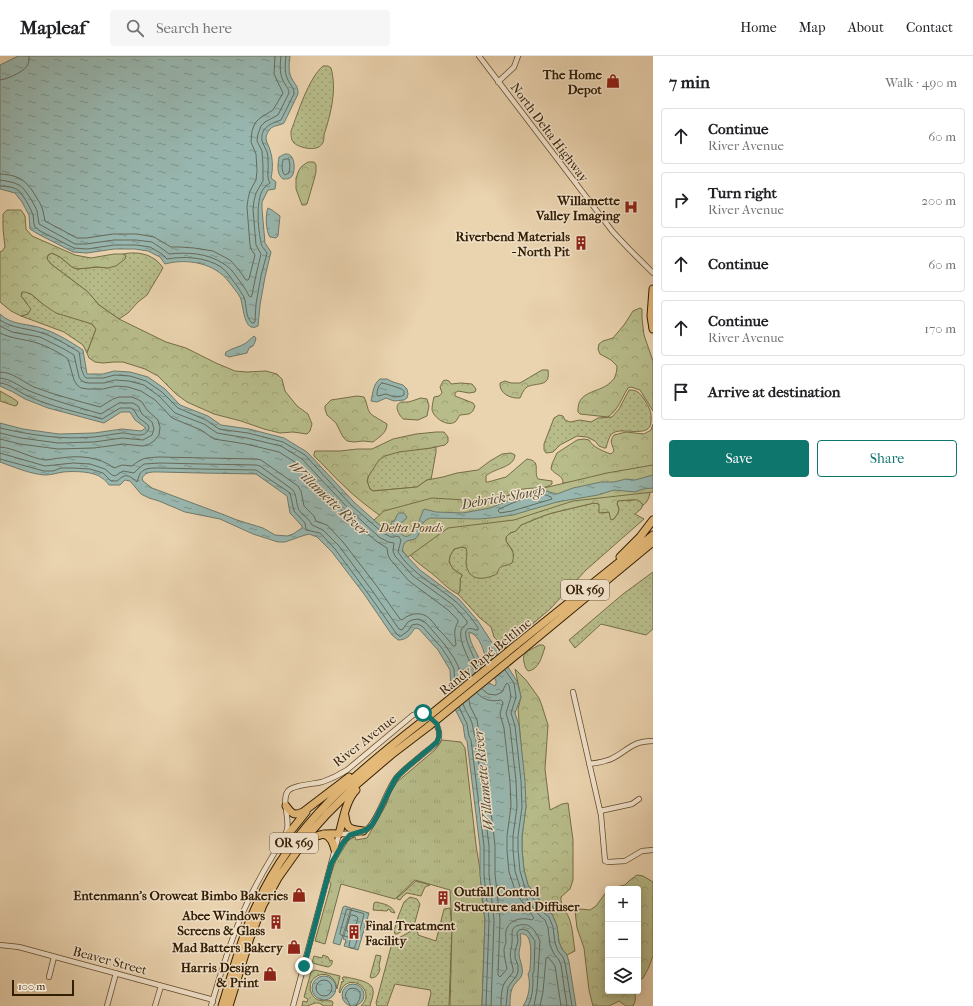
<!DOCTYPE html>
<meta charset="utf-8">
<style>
:root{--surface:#fff;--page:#f6f6f6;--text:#202124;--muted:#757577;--line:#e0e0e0;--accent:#0f766e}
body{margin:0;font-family:"IM FELL French Canon",serif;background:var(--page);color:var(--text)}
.controls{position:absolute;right:12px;bottom:12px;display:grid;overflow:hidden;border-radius:4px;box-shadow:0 2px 10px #0003}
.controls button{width:36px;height:36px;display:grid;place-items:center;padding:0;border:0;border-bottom:1px solid var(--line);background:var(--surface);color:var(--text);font:20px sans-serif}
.scale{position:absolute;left:12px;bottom:10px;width:62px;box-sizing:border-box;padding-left:4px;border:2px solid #341e02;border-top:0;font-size:11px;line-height:14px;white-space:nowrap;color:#341e02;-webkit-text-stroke:3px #f1e2cb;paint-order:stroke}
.stop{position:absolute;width:12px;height:12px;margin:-9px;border:3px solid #0f766e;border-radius:50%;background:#fff}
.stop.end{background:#0f766e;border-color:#fff;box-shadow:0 1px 4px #0008}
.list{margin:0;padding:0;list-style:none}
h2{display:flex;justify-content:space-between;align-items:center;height:52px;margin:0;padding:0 16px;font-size:17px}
h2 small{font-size:13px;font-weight:400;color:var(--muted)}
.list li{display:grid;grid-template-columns:26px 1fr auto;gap:12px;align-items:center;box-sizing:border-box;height:56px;margin:0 8px 8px;padding:0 8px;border:1px solid var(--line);border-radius:4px}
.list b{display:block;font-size:15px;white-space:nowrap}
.list p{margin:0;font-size:13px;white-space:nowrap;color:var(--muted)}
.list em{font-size:13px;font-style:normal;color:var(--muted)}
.actions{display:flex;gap:8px;padding:12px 16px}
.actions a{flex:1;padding:9px 0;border:1px solid var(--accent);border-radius:4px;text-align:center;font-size:14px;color:var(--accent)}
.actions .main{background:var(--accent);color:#fff}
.icon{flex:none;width:22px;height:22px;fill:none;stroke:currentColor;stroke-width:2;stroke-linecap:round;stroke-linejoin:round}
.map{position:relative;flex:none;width:653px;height:950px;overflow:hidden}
header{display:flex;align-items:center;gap:24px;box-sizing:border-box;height:56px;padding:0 20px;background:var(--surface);border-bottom:1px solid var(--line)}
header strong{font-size:19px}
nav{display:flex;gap:22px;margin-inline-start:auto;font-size:14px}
.search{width:280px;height:36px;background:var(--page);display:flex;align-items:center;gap:10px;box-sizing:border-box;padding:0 14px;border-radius:4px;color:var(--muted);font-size:15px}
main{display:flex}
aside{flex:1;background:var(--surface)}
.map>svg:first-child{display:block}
.grass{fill:url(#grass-dots);stroke:#766d46}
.forest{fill:url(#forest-crowns);stroke:#766d46}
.park{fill:url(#park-tufts);stroke:#766d46}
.water{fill:url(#water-ripples);stroke:#707a6a;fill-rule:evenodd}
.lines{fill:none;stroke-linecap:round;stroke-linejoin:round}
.shore{stroke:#666a59;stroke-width:1}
.minor-casing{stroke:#624b2d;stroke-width:6}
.highway-casing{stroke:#341e02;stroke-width:9}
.minor{stroke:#f1e2cb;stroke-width:4.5}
.highway{stroke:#e5ba78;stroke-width:7}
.highway-bridge-casing{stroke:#341e02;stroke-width:9;stroke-linecap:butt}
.highway-bridge{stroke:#e5ba78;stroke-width:7}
.route{stroke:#0f766e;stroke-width:5}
.labels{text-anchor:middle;stroke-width:3;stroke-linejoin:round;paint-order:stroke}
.shield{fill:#f1e2cb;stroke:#6d593e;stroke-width:1}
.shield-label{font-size:12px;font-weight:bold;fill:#341e02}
.poi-label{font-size:13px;font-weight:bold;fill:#341e02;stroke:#f1e2cb;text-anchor:end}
.street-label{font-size:13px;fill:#341e02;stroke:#f1e2cb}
.park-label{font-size:13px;font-style:italic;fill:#554624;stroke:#f1e2cb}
.water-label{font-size:14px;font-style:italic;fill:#524c36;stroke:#f1e2cb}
</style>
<header>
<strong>Mapleaf</strong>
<div class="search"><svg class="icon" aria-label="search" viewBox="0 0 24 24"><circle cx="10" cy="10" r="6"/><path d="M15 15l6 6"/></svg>Search here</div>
<nav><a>Home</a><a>Map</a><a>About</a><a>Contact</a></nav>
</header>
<main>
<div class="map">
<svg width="653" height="950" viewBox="0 0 653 950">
<defs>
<pattern id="grass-dots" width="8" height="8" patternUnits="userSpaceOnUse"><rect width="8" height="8" fill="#b7bc8a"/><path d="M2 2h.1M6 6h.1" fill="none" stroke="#9ea175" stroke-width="1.8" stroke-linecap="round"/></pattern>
<pattern id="forest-crowns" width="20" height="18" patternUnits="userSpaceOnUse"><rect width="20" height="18" fill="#b7bc8a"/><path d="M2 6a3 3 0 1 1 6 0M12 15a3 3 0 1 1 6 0" fill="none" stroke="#9ea175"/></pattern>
<pattern id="park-tufts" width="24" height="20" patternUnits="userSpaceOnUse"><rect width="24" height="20" fill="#b7bc8a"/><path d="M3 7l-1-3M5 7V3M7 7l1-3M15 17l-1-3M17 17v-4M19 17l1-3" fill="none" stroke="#9ea175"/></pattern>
<pattern id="water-ripples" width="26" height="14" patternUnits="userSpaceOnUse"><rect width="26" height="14" fill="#98b7b0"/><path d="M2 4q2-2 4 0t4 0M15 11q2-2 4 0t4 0" fill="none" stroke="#7d948d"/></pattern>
</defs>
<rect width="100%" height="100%" fill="#ead3af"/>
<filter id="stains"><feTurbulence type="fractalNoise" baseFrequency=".005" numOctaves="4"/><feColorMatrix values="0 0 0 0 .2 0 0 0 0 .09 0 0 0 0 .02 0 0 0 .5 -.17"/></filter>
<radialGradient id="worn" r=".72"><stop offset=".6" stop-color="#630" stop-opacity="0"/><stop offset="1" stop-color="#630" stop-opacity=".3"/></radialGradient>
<path class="grass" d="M323 10H328L331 12C337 34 331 57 324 79 324 82 324 85 322 88 317 96 300 92 294 87 291 84 291 79 291 75 298 57 308 23 323 10Z
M52 197 60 201 72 211 77 213 98 211 108 212 126 200 123 198C138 195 154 198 163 212L147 239 138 246 128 257 119 263 99 249 88 236 51 208 47 203 48 199Z
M25 235 31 238 44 249 92 268 96 273 87 297 83 289 64 276 21 260 28 258 27 247 21 240 22 236Z
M629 334C637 334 639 336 644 343 649 351 652 356 651 366 650 382 625 372 615 376 609 378 608 386 606 392H604L599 390 595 385 587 381 577 380 560 389 553 396 546 397 544 394V388L554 362 559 359 563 360 565 364 570 366 580 364 591 366 598 362 612 361 619 353Z
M436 391V396L431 424H427L417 431 373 435C368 432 366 425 369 419 372 412 377 404 384 400 398 393 421 394 436 391Z
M637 443 640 445 643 449 641 453 635 458 644 463 586 514 550 553 500 596 497 584 494 581 491 571 480 562 458 538 460 535C459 531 461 528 460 523L462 520V519L453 513 449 506 450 500 454 493 462 491 466 492 468 494 467 500 499 512 501 510 507 509 513 495 506 485V481L510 477 516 475 521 469 543 460 552 457 594 447 599 448 600 453 599 456 604 457 609 456 614 463 618 457 619 453 617 448 618 445 623 444 628 445Z
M653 516V573L646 579 601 568 575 592 569 584 623 538Z
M416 825 430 829 425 831 421 840 407 837 403 840 400 844 397 843V842Z
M410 841 417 843 420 848 415 866 414 868 397 878H395L394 875 398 861 404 846Z
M376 846C384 848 392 849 395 857L391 856 389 853H388L387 855 373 854 374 847Z
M450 852 452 873 449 950H428L431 937 430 934 395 928 392 936 387 950H377L376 947 392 887 393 885 415 873 418 877V879L436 885 444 853Z
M323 899 328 901 330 905 332 904C333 908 331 910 328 911L312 907 314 900 322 902Z
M376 899 381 900 379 910 380 913C379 918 376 922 371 922L370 921Z
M315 914 340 920 337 933C334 909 305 918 311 936 312 939 314 941 316 943 321 946 327 944 332 945L333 947 332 950H324L319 947H315L307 950H302L303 945 307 946 308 943 304 941 311 916Z
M343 921H346C354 923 372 925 373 934 374 939 371 945 370 950H361C378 933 347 914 340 937L339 936 342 925 343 926 344 924 342 923Z"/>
<path class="forest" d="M308 106H314L316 109V116L314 124 307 148 305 149H302L296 133V122L299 114 302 110Z
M7 154H21L25 160 26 173 32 180 75 199 91 202 114 198H123L126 200 125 203 116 210 108 212 98 211 77 213 72 211 60 201 52 197 48 199 47 203 51 208 88 236 99 249 119 263 166 286 186 292 216 307 235 315 247 316 266 315 277 318 282 323 285 335 297 350 308 358 312 368 310 375 307 378 293 376 280 377 264 373 241 365 214 358 187 346 176 338 158 320 145 313 123 306H114L103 307 95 306 89 302 87 297 96 273 92 268 56 257 44 249 31 238 25 236H22L21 240 31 253 28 258 21 260 11 255 0 246V196L2 195 5 191 3 173V158Z
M640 252 642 253V262L644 279 653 305V355L640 334 631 331 628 332C621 343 619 353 608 361L580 358 578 356C577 334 597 338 610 327 610 326 614 323 614 323 616 319 617 314 617 310L611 304 600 298 598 293 599 288 603 285 613 282 624 269 633 255Z
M542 314H548C551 332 536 326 527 331 523 334 522 338 520 342 510 343 499 337 500 327L505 325 511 327H520Z
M446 324 449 325 451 328 461 327 472 328 476 333 475 336 469 337 458 335 455 337V340L473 347 475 350C472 359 469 358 460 359 458 361 457 365 455 366 447 371 434 362 432 354 432 350 433 345 434 341L439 340 442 337 440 331 443 325Z
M0 335 14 343 18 346 17 349 15 350 0 345Z
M357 340 364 341C367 346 367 353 370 357 371 359 384 366 387 368 387 377 379 381 373 386L363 385 354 386 347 385 343 381 336 367 327 359 325 353V350L331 344Z
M421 342 427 343 429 350 427 360 418 364 403 363C399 359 393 349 401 346 404 346 406 346 408 346 413 345 417 343 421 342Z
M653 368V416L563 427C563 419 555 419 551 413L552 408 557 397 577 384 584 383 589 384C593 391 602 395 611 398L614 395C612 387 609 386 614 379L626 376 644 378 651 374Z
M436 376H444L448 381V386L445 389 431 392 399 396 385 400 379 404 368 421 367 425 370 433 373 435 417 431 427 424 443 421 457 417 478 414 490 405 502 398 511 397 515 399C514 412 494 412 486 420V426H488L506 421 527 403C542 405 533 415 538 423L552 425V428C544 434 533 431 524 433 518 433 514 437 509 439 505 441 501 442 496 443L382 461C368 451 355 441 343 429 333 420 324 409 314 400V398L315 395H340L357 393H372L393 383 416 378Z
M648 435 650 437C649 442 647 447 643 449 638 442 636 444 628 444 624 445 622 444 618 445L617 448 619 453 618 457 614 463 611 464 610 461 609 456 599 457V448L594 447 552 457 543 460 521 469 516 475 510 477 506 481V485C511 494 516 496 512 507 503 512 500 507 497 518 484 524 469 526 466 508 466 503 468 497 466 492L462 491 454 493 450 500 449 506 453 513 462 519V520L460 523C461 528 459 531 460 535L458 538C449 534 443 527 435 520 423 510 414 506 405 492L431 473 578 443Z
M539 589H543L545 591C542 600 539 614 528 615 525 612 525 610 524 606 521 596 531 594 539 589Z
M515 613 526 624 539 642 542 650 548 669 545 713 550 754 562 748 568 747 573 784V824L570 833 561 841C560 849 566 855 569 862 573 872 573 884 575 895L567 899 562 893 559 886 557 870 552 858 547 854 528 829 524 814 522 794V780L526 751 518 653 521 641Z
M637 819 643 820 653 826V900L648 913 643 922 638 925V833H611L616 831 625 829 630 824Z
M607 835H608V935H634C636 940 636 945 633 950H626L619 945 609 950H593L589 934 584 892 577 872 575 855 580 853 590 854 596 850Z"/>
<path class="park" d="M653 409V436L573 445 514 464 448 472 408 501 374 464 384 455 432 442 482 445 548 431 607 417Z
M442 684 461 686 465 692 476 789 480 814 482 842 485 864 482 950H450L452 873 450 834 415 824 395 843 341 828 325 888 315 885 331 828 329 825C332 814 340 790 349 783 351 782 353 782 355 781L356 784 367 782 386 749 390 738 397 726 436 693Z"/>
<path class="water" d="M18 0H290C289 8 288 16 292 23 296 30 298 30 298 38L284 67C279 70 274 69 270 73 268 76 266 79 266 82 266 86 269 90 270 94 273 103 273 113 271 122L276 126 275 133 268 134 262 146V153L265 187 271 196 265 221 260 249 258 270C243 278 244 249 240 241 237 236 233 231 229 226 215 207 187 202 165 208L160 201 148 195 135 193H114L87 197 73 196 38 178 30 173 29 159 22 146 15 137 0 133V9Z
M285 98C288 98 289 98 291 100 295 104 295 116 292 120 290 123 286 123 283 123 276 118 278 108 279 101Z
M268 152 272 154 280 160 278 180 276 182 270 181C266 176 265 158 268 152Z
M0 258C12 270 29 267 44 273 58 278 71 286 83 294L87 318H103L114 315 130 316 148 321 165 333 180 349 208 360 221 369 249 373 284 382 307 396 354 446 385 474 388 475 392 478 393 477 394 475 391 472C391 468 391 465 395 464L397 459 399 457H404L407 461 406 463 402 466C401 470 399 478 404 480 414 484 421 458 424 453L436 456 463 457 490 452 503 447 523 438 546 435 557 438 573 432 601 426H614L626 423 635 424 653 419V432L643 433 635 436 614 434 598 439 557 446 513 459 491 462 479 463 430 462C420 466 422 472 418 480 415 486 407 482 404 488 403 490 403 492 402 495L420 514 459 543 478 565 517 625 521 641 515 657 519 669 525 725 526 751 522 780V794L524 814 528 829 547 854 552 858 557 870 559 886 562 893 567 899 569 906 576 950H523C529 942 531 927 528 918L530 914C530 906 535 875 520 878 522 886 520 889 519 897 519 905 525 913 521 921 519 924 516 926 514 929 510 935 510 943 510 950H482L485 864 480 819V791L467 685 465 682 463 669 456 655 451 633 450 614 438 594 419 573 416 572 414 573C410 580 406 584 398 584L392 579 364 538 332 496 317 481 309 478 302 480 285 486H278L253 478 220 463 185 456 159 445 149 442 141 438 130 425 125 424 120 429H109C107 426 105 424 102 422 94 415 73 415 63 416 57 417 51 419 45 419 30 418 14 411 0 406V367L23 373 59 378 94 377 122 373 141 375 146 372 135 364 130 356H121L104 367 48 352 25 343 13 336 0 330ZM160 416 201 417 256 418 287 440 290 457 302 470V472L293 478 287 480 275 479 263 472 237 464 222 458 152 432 143 425 142 422C146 415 153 416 160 416ZM469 576C481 580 483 595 487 605 489 612 493 619 496 625V628L495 630 489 627C486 620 484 613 481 606 477 597 469 586 469 576Z
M254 280 256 282 255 286 253 290 249 292 247 297 229 301 225 299 226 296C232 292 240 291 246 287 249 285 251 282 254 280Z
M380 323H387L393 326 403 329 407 333 408 338 407 342 404 344 394 345 386 342 377 346 371 345C373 337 373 328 380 323Z
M345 850 351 852 340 889 333 887 343 851Z
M352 852 369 857 358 894 344 890 346 884 343 883Z
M312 932a12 12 0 1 1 24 0a12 12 0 1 1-24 0Z
M342 939a11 11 0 1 1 22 0a11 11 0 1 1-22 0Z"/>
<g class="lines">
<path class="shore" d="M0 24C8 23 23 16 27 10 29 7 29 4 29 0
M285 103H289L290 110 289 117 285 119C281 116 282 108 283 104Z
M0 118C21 119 28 126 38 144 40 147 42 151 43 155 44 158 44 162 45 165L77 182H86L113 178H137L154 181 171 191H180L194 192 213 195 230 204 239 214 246 224H248L249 223 255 199 251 193 250 189 247 151 248 143 250 135 256 124 257 115 256 98 251 86 252 75 255 67 260 62 273 54 283 37 274 18 275 0
M0 124C6 125 14 126 19 129 25 132 35 149 37 155 38 159 38 164 39 168L75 188H86L114 184H136L152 186 164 194 169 198C187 196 208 197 224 208 231 212 236 220 241 227 244 231 247 235 249 240L251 241 252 239 256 219 261 198 256 189 253 153 254 145 256 137 263 125V110L262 95 257 85 258 78 261 70 265 66 278 59 289 37C289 33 287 32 285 28 279 19 280 10 281 0
M0 130C5 130 14 131 18 134 23 138 31 153 33 159 34 163 33 167 35 171L40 175 74 192 87 193 114 189H136L150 191 162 198 167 203C184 200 206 201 221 211 228 216 232 224 237 230 239 234 242 237 244 241 247 249 245 261 252 267H254L255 265 256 248 261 220 267 197C265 193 261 191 261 186 258 174 255 140 265 131 266 129 268 129 270 127 266 121 269 113 268 106 268 102 268 97 266 94 265 91 263 88 262 85 260 72 271 67 281 64L294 38C294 32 292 31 289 26 284 18 285 9 286 0
M0 264C13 273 28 272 42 277 55 281 67 289 79 296 81 304 80 316 86 322H103L115 319 130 320 146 325 162 336 178 352 206 364 219 373 248 377 283 386 305 399 351 449 383 477 391 481C396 482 397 477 401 484L398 496C412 518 436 529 455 545 463 552 472 562 478 572V574H476C452 564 477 606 479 613
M0 270 12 276 40 281 64 293 74 299 79 321 81 324 84 326 88 327H104L115 324 129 325 144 329 159 340 175 357 204 368 217 377 247 382 281 390 302 403 348 452 379 481 388 486 394 487 393 495 395 500 413 520 453 549 467 565V568C464 570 462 571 461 575 458 585 471 607 475 617
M0 277C12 283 24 283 37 287 47 290 60 297 68 303L74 324 77 329 81 332 88 333H103L116 330 128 331 141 335 155 344 172 362 201 374 214 383 246 388 279 396 298 408 344 457 376 485 387 492 388 499 390 503 409 525 448 554 458 564V566C453 574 455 580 456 589L455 590H453C448 583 443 578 438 573 436 570 433 566 430 563 422 555 410 557 402 564L400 563 376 529 343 486 327 469 316 465 314 460 304 450 301 435 298 430 261 404 256 403 159 401C146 402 143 401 132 410L122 409 114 412C100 401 79 399 61 402 55 402 51 404 45 404 30 402 15 392 0 391
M0 316C13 316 23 326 34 331 55 339 78 345 100 351L113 343 119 341H132L137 343 142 346 147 354 158 364 160 371 159 379 154 385 148 389 143 390 123 388 94 392 58 393 20 388 0 383
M0 322C12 323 21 332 32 336 54 345 78 351 101 358L119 347H133L138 350 142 358 152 366 154 373 152 379 143 384 122 382 94 386 58 387 21 382 0 377
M0 327C11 328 18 336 28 340 51 351 78 356 102 363L120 352H131L134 354 138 361 148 369 149 372C145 384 131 377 122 377 113 378 104 380 94 381 62 384 31 379 0 372
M382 327C384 327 400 332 401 333 402 333 403 334 404 335V339L402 340 394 341 386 338 378 340 377 339C377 335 378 329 382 327Z
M0 397 45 410 73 407 90 408 105 413 112 419 115 420 123 415 134 417 138 413 144 408 160 407 202 408 256 409 260 410 293 434C297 440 296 448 299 454 303 460 309 462 312 469L323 474 339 490 371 533 399 573 402 574 408 566 412 564 418 563 426 567 445 589 454 602 459 612 460 622V629
M0 403 44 415H53L61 412H73L90 413 103 417 111 425H117C119 424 120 422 122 421 128 417 133 423 137 426 138 424 138 422 139 420 142 411 153 412 160 412L202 413 256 414 290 437 294 455 305 467 306 474 320 477 335 493 367 536 396 577 399 580H401L408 575 412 569 417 568 422 570 441 591 449 603 454 613 455 633
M546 439 551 441 552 443 512 455 500 457 498 455 499 453 524 442Z
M505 614 514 627 516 641 511 657 515 670 521 725 522 751 518 780V794L520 815 525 832 544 857 549 861 553 871 555 887 558 895 563 901 565 907 572 950
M482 633 488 638 496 639 502 636 506 628 507 627 509 629 511 641 506 657 510 671 516 725 517 751 513 780V794L515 815 521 834 534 853 540 860 545 864 548 872 550 889 554 898 559 904 561 909 567 950
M469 644 470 650 477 664 479 676 482 683 495 789V818L500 863 498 919 500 921 507 913C506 907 504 901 504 894 504 891 506 888 506 885 506 882 505 879 506 875 509 863 522 861 532 864L534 862 516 837 509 816 507 795V780L511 750 510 726 504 672 500 658 503 646 501 644C491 646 484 644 477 637
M463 648C465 655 470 660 472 667 473 673 474 678 476 684L489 790V818L494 864 491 950
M459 651 467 668 469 680 471 684 484 790V819L489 864 486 950
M347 853 362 857 364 858C363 863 356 890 354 892 353 892 351 892 350 892L349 890 350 885 348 881 341 879 340 878Z
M352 859 356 860 358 862 354 876 352 877 347 875 346 873 350 860Z
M316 932a8 8 0 1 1 16 0a8 8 0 1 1-16 0Z
M350 950C349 943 341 941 349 933 354 931 362 933 360 941 360 945 357 946 356 950
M501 950C501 942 501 933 505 926 507 923 511 919 513 916 514 912 511 908 511 904 509 897 512 892 512 886 513 878 509 871 520 869 524 868 529 869 532 872 535 875 538 880 540 885L537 934 534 950
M506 950 508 931 517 919 518 915V909L515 902V895L518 885 517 877 519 874 523 873 528 875 535 885 534 915C532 918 533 920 533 924 533 932 532 943 528 950
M540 950 543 936 546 902 548 901 553 907 555 910 561 950"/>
<defs>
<path id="minor" d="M479 0 613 176 629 193 653 217
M498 26 514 11 518 0
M573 636 601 759 605 805 608 806 625 805 642 795 653 794
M589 708C596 707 604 706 611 703 628 695 631 685 653 685
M600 755 632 748 639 743
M335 801 346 783 353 778
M0 889 19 891 210 943 213 946
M49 921 54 901
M107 950 116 917
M155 950 161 930
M211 950C222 913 233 876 250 841 257 827 264 814 272 801 277 792 283 784 287 774 290 762 281 744 288 735 293 729 314 728 322 726 331 723 339 719 347 714L413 659C414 659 417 657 418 656 431 654 443 674 438 685 435 690 429 693 424 697 415 705 405 712 397 721 386 734 378 766 366 774 359 779 348 777 339 778L293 950"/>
<path id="highway" d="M653 233 651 260 653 273
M620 501 640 481 653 464
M516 589 653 479
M521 595 653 486
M286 750C292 758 294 760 303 756L349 721
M345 760C347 774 350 773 363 775
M324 778C331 781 333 786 335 794
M281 787 306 756
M306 787C315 778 326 777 339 778 343 764 346 744 356 734
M222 950C233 915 242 879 258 846 294 768 357 716 424 664
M229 950 250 882 263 849 278 822 310 777 327 758 357 728 391 699 429 670"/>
</defs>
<use href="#minor" class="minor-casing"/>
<use href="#highway" class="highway-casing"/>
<use href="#minor" class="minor"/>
<use href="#highway" class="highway"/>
<defs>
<path id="highway-bridge" d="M424 664 516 589
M429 670 521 595"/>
</defs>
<use href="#highway-bridge" class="highway-bridge-casing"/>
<use href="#highway-bridge" class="highway-bridge"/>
</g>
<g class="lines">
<path class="route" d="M304 910 331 808 343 787 350 779 366 774 372 769 376 762 390 733 396 722 405 713 437 686 439 680V676L437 668 426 658 423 657"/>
</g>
<defs>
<symbol id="shop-bare" viewBox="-9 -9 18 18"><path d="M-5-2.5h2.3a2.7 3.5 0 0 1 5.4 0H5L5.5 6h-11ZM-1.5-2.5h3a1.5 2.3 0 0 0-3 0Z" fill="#8f2418" stroke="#f1e2cb" stroke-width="2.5" paint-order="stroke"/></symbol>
<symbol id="hospital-bare" viewBox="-9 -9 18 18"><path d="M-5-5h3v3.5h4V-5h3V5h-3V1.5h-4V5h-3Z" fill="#8f2418" stroke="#f1e2cb" stroke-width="2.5" paint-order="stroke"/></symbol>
<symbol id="building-bare" viewBox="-9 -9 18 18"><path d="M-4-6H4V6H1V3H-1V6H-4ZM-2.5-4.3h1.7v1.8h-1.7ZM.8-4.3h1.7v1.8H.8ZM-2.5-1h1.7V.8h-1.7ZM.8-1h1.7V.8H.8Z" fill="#8f2418" stroke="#f1e2cb" stroke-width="2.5" paint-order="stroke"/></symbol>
</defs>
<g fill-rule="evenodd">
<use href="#shop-bare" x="603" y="15" width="20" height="20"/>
<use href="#hospital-bare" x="621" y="141" width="20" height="20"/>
<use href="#building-bare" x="571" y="177" width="20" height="20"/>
<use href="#shop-bare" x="289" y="829" width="20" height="20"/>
<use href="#building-bare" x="433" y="832" width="20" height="20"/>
<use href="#building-bare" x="266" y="856" width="20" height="20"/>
<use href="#building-bare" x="344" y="866" width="20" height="20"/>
<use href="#shop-bare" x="284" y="881" width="20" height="20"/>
<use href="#shop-bare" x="260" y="908" width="20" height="20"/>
</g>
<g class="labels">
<g class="shield">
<rect x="561" y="524" width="48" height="20" rx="3"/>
<rect x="270" y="777" width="48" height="20" rx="3"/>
</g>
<g class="shield-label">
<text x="585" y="538">OR 569</text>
<text x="294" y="791">OR 569</text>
</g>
<g class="poi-label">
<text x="602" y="23">The Home<tspan x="602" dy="15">Depot</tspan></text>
<text x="620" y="149">Willamette<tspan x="620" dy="15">Valley Imaging</tspan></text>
<text x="570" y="185">Riverbend Materials<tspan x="570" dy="15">- North Pit</tspan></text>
<text x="454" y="840" text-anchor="start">Outfall Control<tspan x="454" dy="15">Structure and Diffuser</tspan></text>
<text x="288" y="844">Entenmann's Oroweat Bimbo Bakeries</text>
<text x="265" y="864">Abee Windows<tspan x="265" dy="15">Screens &amp; Glass</tspan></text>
<text x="365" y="874" text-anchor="start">Final Treatment<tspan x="365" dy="15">Facility</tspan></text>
<text x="283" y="896">Mad Batters Bakery</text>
<text x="259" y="916">Harris Design<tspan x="259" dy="15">&amp; Print</tspan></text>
</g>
<g class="street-label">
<text transform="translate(550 76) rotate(53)" y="5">North Delta Highway</text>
<text transform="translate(485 600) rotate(-39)" y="5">Randy Papé Beltline</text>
<text transform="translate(364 684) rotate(-38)" y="5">River Avenue</text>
<text transform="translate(110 904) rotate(15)" y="5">Beaver Street</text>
</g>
<g class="park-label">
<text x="411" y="476">Delta Ponds</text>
</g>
<g class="water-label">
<text transform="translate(503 441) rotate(-10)" y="5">Debrick Slough</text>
<text transform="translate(329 442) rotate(43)" y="5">Willamette River</text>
<text transform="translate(483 724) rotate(-96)" y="5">Willamette River</text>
</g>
</g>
<rect width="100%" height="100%" filter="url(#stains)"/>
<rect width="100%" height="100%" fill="url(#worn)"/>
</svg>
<div class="controls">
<button>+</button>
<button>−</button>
<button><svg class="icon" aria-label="layers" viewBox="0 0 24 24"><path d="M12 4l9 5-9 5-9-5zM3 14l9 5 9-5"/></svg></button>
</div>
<div class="scale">100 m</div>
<div class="stop" style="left:423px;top:657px"></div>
<div class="stop end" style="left:304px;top:910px"></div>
</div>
<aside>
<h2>7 min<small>Walk · 490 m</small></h2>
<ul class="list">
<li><svg class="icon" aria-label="ahead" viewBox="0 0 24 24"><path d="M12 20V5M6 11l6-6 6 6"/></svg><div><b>Continue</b><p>River Avenue</p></div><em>60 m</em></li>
<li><svg class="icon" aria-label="right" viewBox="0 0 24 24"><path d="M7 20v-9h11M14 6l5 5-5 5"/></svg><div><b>Turn right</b><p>River Avenue</p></div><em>200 m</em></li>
<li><svg class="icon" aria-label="ahead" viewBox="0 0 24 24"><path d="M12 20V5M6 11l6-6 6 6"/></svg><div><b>Continue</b></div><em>60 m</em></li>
<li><svg class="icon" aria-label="ahead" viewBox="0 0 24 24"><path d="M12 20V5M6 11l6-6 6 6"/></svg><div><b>Continue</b><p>River Avenue</p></div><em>170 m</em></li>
<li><svg class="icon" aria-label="arrive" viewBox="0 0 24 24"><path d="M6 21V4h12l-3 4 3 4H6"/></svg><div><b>Arrive at destination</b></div></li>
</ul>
<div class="actions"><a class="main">Save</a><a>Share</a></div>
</aside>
</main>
